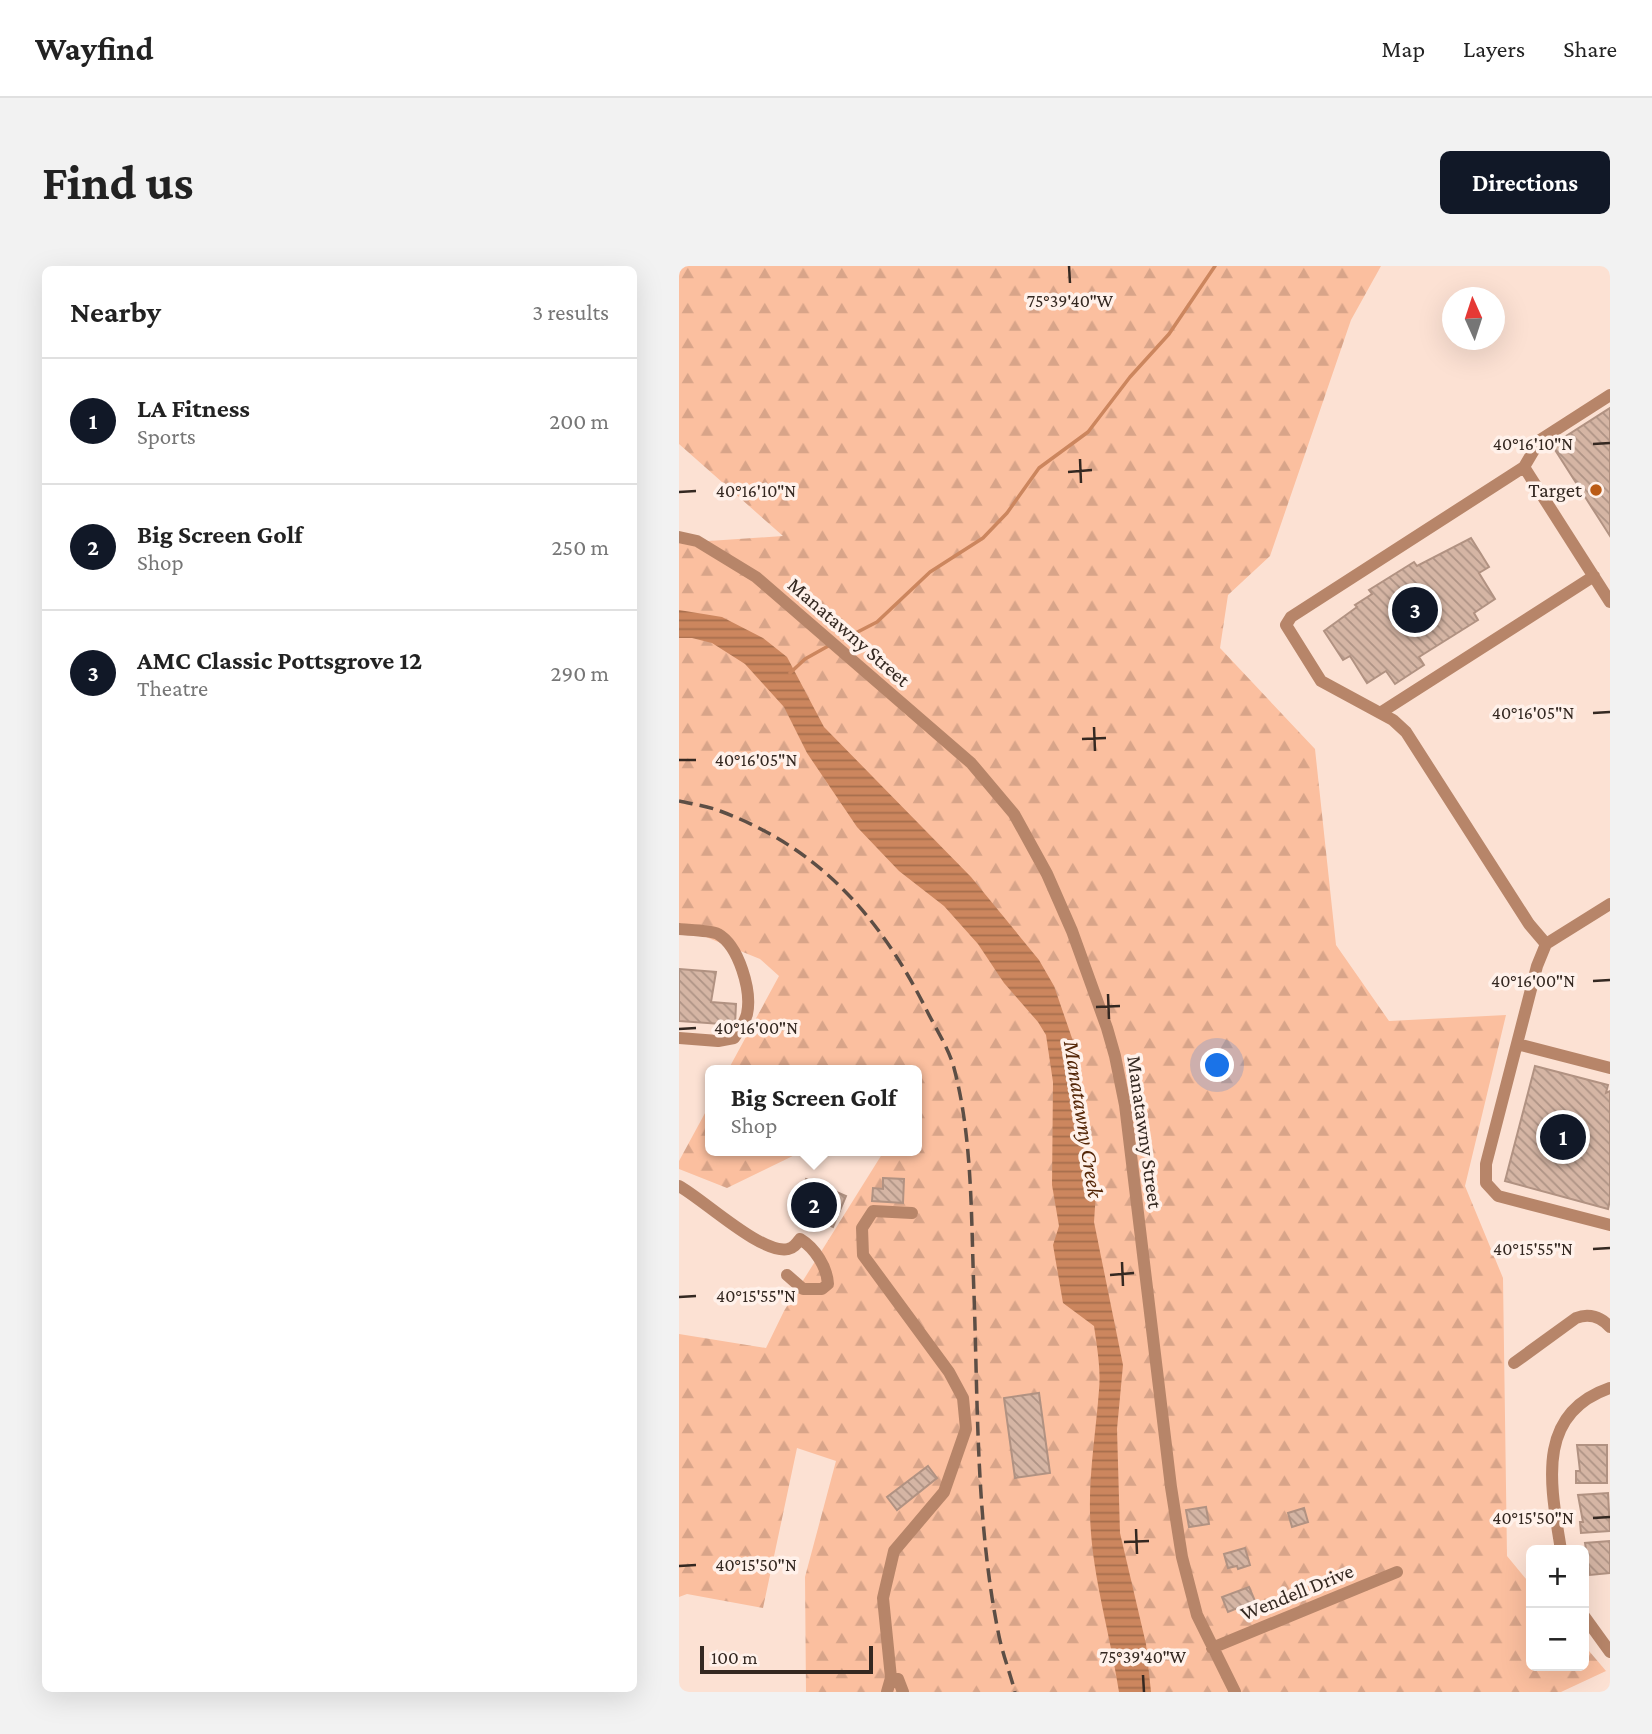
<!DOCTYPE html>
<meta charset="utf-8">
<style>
:root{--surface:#fff;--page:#f2f2f2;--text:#222;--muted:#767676;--line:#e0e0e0;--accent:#111827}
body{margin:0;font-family:"Crimson Pro",serif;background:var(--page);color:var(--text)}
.controls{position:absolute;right:21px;bottom:21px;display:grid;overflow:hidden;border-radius:10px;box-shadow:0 7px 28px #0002}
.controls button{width:63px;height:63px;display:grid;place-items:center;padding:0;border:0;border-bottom:2px solid var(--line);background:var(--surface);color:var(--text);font:35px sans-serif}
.compass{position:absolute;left:763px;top:21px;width:63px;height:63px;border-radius:50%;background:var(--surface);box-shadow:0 7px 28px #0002;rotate:357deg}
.scale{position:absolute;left:21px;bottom:18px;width:173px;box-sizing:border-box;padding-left:7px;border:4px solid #342821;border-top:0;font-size:19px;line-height:24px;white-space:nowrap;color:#342821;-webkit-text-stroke:5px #fff1ea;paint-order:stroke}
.you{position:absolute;left:539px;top:800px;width:24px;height:24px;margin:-18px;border:5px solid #fff;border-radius:50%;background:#1a73e8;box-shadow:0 0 0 10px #1a73e833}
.badge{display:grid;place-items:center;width:46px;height:46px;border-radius:50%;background:var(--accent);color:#fff;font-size:23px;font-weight:700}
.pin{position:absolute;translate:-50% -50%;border:4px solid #fff;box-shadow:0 2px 7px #0006}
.popup{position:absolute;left:26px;top:799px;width:217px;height:91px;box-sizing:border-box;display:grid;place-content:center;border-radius:10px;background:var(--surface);filter:drop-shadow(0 2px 5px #0005);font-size:23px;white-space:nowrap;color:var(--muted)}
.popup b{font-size:26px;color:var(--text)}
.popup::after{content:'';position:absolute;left:50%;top:100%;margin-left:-14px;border:14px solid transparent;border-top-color:var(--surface)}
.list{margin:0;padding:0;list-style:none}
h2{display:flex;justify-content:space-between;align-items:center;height:91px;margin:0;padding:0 28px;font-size:30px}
h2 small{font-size:23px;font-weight:400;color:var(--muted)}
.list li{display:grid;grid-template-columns:46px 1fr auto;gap:21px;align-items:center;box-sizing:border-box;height:126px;padding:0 28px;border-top:2px solid var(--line)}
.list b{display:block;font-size:26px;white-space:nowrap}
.list p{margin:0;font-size:23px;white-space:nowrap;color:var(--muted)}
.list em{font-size:23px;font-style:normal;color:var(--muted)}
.map{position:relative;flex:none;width:931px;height:1426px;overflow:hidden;border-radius:10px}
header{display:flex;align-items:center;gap:42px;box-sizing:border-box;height:98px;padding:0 35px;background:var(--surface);border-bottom:2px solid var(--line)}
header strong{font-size:33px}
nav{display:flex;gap:38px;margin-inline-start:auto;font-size:24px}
.intro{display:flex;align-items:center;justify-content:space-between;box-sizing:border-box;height:168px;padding:0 42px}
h1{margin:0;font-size:49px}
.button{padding:18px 32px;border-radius:10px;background:var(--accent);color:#fff;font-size:24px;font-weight:700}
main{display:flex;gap:42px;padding:0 42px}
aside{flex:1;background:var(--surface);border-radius:10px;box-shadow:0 7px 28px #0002}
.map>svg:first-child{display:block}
.forest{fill:url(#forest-firs)}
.water{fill:url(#water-rules)}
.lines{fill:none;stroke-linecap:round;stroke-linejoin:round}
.stream{stroke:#cc865e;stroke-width:3.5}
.building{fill:url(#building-back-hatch);stroke:#b19282;stroke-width:2}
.minor{stroke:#b78569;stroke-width:12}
.rail{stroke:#5d4e45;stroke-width:3.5;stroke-dasharray:14 7;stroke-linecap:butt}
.ticks{fill:none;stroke:#342821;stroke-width:2.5}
.poi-dot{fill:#bb5b16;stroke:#fff1ea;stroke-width:2.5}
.labels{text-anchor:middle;stroke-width:7;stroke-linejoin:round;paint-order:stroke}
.poi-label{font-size:21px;fill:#342821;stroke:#fff1ea;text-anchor:end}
.street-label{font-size:21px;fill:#342821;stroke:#fff1ea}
.water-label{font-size:23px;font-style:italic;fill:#552708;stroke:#fff1ea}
.ticks-label{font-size:18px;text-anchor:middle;fill:#342821;stroke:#fff1ea;stroke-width:7;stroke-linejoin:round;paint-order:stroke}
</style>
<header>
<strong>Wayfind</strong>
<nav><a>Map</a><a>Layers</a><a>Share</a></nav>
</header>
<div class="intro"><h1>Find us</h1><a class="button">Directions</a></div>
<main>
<aside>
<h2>Nearby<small>3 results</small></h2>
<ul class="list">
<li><span class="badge">1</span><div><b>LA Fitness</b><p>Sports</p></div><em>200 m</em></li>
<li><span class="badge">2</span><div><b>Big Screen Golf</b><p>Shop</p></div><em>250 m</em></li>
<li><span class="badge">3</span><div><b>AMC Classic Pottsgrove 12</b><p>Theatre</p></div><em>290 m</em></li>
</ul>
</aside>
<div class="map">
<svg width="931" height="1426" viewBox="0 0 931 1426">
<defs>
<pattern id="forest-firs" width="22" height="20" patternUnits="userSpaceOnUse" patternTransform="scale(1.75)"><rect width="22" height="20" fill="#fbbf9f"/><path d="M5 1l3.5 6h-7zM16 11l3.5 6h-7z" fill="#d8a489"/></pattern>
<pattern id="water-rules" width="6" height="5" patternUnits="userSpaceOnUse" patternTransform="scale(1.75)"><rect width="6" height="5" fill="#cc865e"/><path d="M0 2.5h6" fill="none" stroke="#a66e4d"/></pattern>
<pattern id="building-back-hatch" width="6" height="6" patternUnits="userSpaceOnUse" patternTransform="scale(1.75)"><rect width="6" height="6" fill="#d5b5a4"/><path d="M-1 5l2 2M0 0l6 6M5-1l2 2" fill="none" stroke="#ae9385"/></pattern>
</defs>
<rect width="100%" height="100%" fill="#fce1d3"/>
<path class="forest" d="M0 0H702L672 54 591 290 549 329 541 382 636 483 657 679 710 755 827 749 786 920 824 1012 828 1290 852 1319V1400H905V1379L927 1405 882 1426H127L126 1311 157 1195 118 1182 84 1342 8 1328 0 1331V1068L87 1082 105 1045 205 885H238V804H49L100 710 81 693 0 660V277L104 270 0 178Z
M32 836V885H124L48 922 0 903V895Z"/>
<path class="water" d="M0 344 43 351 84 372 108 391 145 461 292 611 360 694 375 720 394 775 406 843 404 902 417 926 415 956 444 1099 438 1163 441 1267 467 1378 472 1426H440C431 1366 412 1307 411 1247 410 1206 417 1165 420 1124 422 1103 418 1081 415 1060L384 1037 374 979 380 960 373 919 374 816 367 769 359 756 325 717 299 678 265 640 220 605 178 561 128 487 105 441 66 398 33 377 13 372H0Z"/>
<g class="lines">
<path class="stream" d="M165 373 198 356 251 306 304 272 328 247 360 202 409 166 451 111 490 68 536 0
M111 407 126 393 151 379"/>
</g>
<path class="building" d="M931 142V270L873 179Z
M792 272 810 301 800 307 816 333 795 347 799 354 740 391 745 399 716 418 707 405 688 417 671 390 664 394 645 365 678 341 676 339 693 328 690 324 735 296 738 300Z
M0 703 37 706 32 736 57 738 56 759 0 755Z
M856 800 929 819 927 827 931 825V934L929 943 826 915Z
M204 912 225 913 224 937 193 935 194 922 204 923Z
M127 913 167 930 154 961 114 944Z
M360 1127 371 1207 336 1212 325 1132Z
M898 1179H928V1217H897V1205H901Z
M249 1200 258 1212 218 1244 208 1231Z
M929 1227 931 1265 902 1267 901 1256H904L899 1229Z
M527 1241 530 1258 510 1261 507 1244Z
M625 1242 629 1256 613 1261 609 1247Z
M931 1275V1307L911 1309 906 1277Z
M566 1282 571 1299 559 1303 558 1300 549 1302 545 1288Z
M570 1321 576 1335 549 1346 543 1331Z"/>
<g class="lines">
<path class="minor" d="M845 201 861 174 931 129
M0 271 18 275 77 311 292 497 335 548 368 608 393 665 428 762 436 790 446 839 492 1221 503 1291 518 1349 556 1426
M701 447 915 310
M931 638 867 678 858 700 807 898V917L819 930 931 959
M0 663C9 664 31 664 39 668 60 680 73 725 68 748 66 756 60 765 55 772L39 775 0 772
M867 678 850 658 727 466 714 454 642 415 607 359 612 351 845 201 931 336
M838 778 931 802
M0 920C24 933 83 989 109 983 115 982 118 977 121 973 136 982 148 1001 149 1018L143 1023H124L108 1009
M835 1097 897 1052C910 1047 922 1051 931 1061
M882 1284C872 1221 855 1148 931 1122
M905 1350 931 1386
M533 1382 718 1306
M212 1412 219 1413 224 1426
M208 1426 212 1412 204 1332 215 1285 265 1226 287 1163 284 1132 270 1106 184 989 183 962 194 945 233 947"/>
<path class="rail" d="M0 535C13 538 28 540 41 545 141 582 202 652 248 745 257 763 270 783 275 802 294 873 292 955 295 1028 299 1142 297 1258 320 1370 324 1389 331 1407 336 1426"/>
</g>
<path class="ticks" d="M390 0 391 17M914 178 931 177M401 193 402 217M389 206 413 204M0 226 17 225M914 447 931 446M415 461 416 485M403 473 427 472M0 494H17M914 715 931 714M429 728 430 753M417 741 441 740M0 763 17 762M914 983 931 982M443 996 444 1020M431 1009 455 1007M0 1031 17 1030M914 1252 931 1251M457 1263 458 1288M445 1276 470 1275M0 1300 17 1299M464 1409 465 1426"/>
<circle class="poi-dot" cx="917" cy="224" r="7"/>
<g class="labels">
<g class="poi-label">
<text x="903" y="231">Target</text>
</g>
<g class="street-label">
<text transform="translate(170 366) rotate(41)" y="7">Manatawny Street</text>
<text transform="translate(466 866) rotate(82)" y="7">Manatawny Street</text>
<text transform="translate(618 1326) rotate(-22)" y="7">Wendell Drive</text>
</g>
<g class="water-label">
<text transform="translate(405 853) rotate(81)" y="8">Manatawny Creek</text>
</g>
</g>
<g class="ticks-label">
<text x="391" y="41">75°39'40"W</text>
<text x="854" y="184">40°16'10"N</text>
<text x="77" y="231">40°16'10"N</text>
<text x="854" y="453">40°16'05"N</text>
<text x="77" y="500">40°16'05"N</text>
<text x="854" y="721">40°16'00"N</text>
<text x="77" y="768">40°16'00"N</text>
<text x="854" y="989">40°15'55"N</text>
<text x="77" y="1036">40°15'55"N</text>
<text x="854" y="1258">40°15'50"N</text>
<text x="77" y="1305">40°15'50"N</text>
<text x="464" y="1397">75°39'40"W</text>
</g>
</svg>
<div class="controls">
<button>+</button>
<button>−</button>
</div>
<svg class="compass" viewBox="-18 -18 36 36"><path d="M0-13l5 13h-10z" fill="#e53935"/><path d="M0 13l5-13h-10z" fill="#767676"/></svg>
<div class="scale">100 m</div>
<div class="you"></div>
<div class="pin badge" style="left:884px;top:871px">1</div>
<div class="pin badge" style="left:135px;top:939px">2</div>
<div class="popup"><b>Big Screen Golf</b>Shop</div>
<div class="pin badge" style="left:736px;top:344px">3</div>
</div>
</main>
